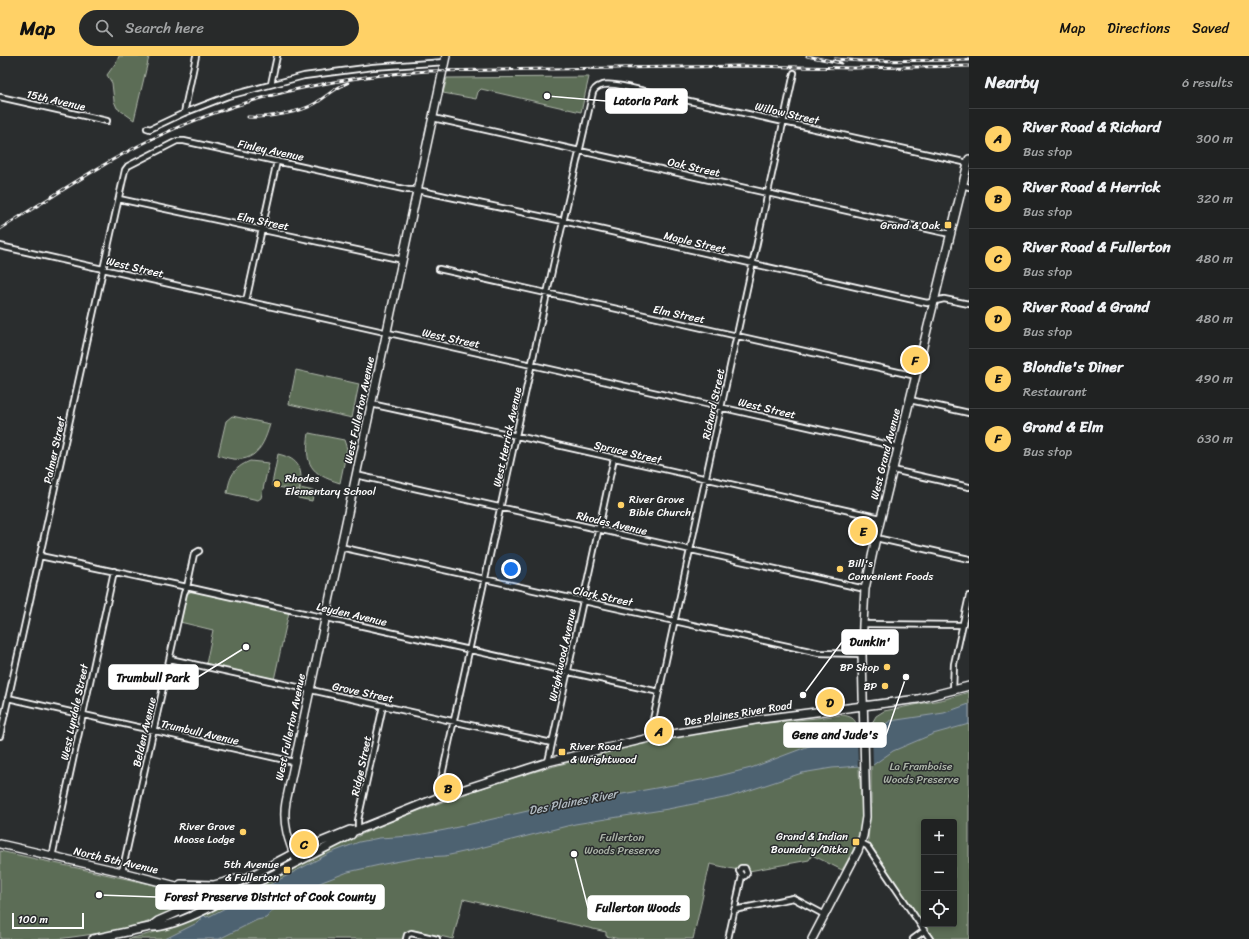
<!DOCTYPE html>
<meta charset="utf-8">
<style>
:root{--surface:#202222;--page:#282a2a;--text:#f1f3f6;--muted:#a2a4a5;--line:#3d3f40;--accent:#ffd166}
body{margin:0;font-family:Sriracha,sans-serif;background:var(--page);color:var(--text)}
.controls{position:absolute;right:12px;bottom:12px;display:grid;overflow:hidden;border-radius:4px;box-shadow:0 2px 6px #0003}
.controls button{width:36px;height:36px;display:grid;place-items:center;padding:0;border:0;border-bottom:1px solid var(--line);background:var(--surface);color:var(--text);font:20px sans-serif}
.scale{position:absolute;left:12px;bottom:10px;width:72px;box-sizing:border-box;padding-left:4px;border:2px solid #fff;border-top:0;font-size:11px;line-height:14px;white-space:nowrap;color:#fff;-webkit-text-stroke:3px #2a2d2e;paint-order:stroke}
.you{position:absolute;left:511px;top:513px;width:14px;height:14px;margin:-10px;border:3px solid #fff;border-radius:50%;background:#1a73e8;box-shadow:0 0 0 6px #1a73e833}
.badge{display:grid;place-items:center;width:26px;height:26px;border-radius:50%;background:var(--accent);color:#111;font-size:13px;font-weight:700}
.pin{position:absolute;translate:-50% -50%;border:2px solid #fff;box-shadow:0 1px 4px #0006}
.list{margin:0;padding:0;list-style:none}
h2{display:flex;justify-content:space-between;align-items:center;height:52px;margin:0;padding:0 16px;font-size:17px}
h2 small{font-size:13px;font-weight:400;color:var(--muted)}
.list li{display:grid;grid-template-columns:26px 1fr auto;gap:12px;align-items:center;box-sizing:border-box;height:60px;padding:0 16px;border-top:1px solid var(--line)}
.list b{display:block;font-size:15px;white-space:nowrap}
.list p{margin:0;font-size:13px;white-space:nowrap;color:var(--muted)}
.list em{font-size:13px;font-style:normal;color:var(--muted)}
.icon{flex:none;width:22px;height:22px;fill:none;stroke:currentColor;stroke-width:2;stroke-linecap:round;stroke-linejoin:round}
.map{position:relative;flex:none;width:969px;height:883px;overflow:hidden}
header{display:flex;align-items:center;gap:24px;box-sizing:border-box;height:56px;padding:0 20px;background:var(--accent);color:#111}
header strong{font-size:19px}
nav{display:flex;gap:22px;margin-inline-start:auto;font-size:14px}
.search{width:280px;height:36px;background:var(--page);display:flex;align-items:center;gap:10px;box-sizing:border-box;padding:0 14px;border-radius:22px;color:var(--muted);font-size:15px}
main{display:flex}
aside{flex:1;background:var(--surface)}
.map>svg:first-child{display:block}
.green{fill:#5c6d56;stroke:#aeb6aa}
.water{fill:#4e6271;stroke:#95a1aa}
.pier{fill:#2a2d2e}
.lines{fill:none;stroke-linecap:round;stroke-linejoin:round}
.street-casing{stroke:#fff;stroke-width:8}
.secondary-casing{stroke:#fff;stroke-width:10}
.street{stroke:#2a2d2e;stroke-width:4.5}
.secondary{stroke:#2a2d2e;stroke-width:7}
.rail-casing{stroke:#fff;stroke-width:3}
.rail{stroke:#2a2d2e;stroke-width:1.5;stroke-dasharray:4.5;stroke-linecap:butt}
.poi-dot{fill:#ffd166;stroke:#2a2d2e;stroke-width:1.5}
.labels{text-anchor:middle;stroke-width:3;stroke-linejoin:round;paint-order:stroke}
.street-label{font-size:11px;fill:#fff;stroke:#2a2d2e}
.poi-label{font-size:11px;fill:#fff;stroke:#2a2d2e;text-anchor:end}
.park-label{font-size:11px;fill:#aeb6aa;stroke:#2a2d2e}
.water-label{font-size:12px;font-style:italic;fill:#afb8bf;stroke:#2a2d2e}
.leader{fill:none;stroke:#fff;stroke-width:1.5}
.callout-dot{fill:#fff;stroke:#2a2d2e;stroke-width:1.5}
.callout{fill:#fff;stroke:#fff;stroke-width:1.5}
.callout-label{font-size:12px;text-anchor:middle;font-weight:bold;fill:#111}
</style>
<header>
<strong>Map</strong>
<div class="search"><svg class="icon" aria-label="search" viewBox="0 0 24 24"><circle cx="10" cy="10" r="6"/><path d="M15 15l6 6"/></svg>Search here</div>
<nav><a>Map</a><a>Directions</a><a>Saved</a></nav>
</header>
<main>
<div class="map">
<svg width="969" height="883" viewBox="0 0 969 883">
<rect width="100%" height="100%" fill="#2a2d2e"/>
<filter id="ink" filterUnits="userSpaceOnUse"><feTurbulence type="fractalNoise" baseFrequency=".025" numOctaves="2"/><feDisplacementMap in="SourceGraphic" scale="8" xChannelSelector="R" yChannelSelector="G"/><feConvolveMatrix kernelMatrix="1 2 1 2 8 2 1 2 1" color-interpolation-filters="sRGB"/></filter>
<g filter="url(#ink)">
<path class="green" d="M119 0H147L149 1 134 64 117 52 114 45 112 27 107 19 117 5Z
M589 21 581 56 481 33 478 36 476 43 443 37 447 22Z
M296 314 359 328 352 362 289 348Z
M232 360 270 368C262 397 250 411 218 399L226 365Z
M309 377 344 384 347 393 340 427C310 418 304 408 309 377Z
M278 398C300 403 304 414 299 435L273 430 272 428Z
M250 405 269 407 261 442 258 444 227 437C230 420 233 412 250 405Z
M300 432 314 435 312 445 298 442Z
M192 535 289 556 274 624 206 608 213 574 180 566 187 538Z
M969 636V883H934L924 868H954V766H924V868L868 785 871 748V669L876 660 884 655 945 643Z
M842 659C860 661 857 672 857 684 857 693 857 701 858 710H859C859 731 865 755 860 775 857 789 849 802 842 814L812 799 809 804 749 815 748 812 744 809 740 811 738 814 710 808 693 883H619L606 880V876L463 843 453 883 413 874 406 876 403 883H128C171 874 202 858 241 839 288 816 335 789 383 769 494 723 611 691 729 672 767 666 805 664 842 659Z
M0 795 204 840H205L166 859 142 868 108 876 58 883H0Z"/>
<path class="water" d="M969 648V668L933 678 893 695 873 709 832 712 802 717 729 741 668 753 575 768 468 795 445 800 422 801 384 808 348 816 322 826 274 853 266 862 257 864 219 883H165L197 867 201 864V861L204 859 206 861 210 860 330 797 359 786 379 782 412 780 445 774 532 754 707 723 751 712 830 682 857 676H872L890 665 944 657Z"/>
<path class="pier" d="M857 675H872L873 710H858Z"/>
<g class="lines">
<defs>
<path id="street" d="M271 28 277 0
M0 41 107 65
M184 57 196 0
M433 62 950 178
M147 72 150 73 184 57 228 40 304 20 373 11 445 6
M963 129 969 131
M119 143 403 204
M0 190 898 391
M439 213 916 320
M246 245 277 105
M910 344 969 357
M371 348 517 380 881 462
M893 414 969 431
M356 419 865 533
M876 482 969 503
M340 491 819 597 862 598
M40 500 187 531 659 636
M863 568 962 569
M170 603 552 687
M953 635 954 608 969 540
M8 642 294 706
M0 680 125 114 128 110 177 85H184L408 134H417L563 165 927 247 944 243 969 248
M649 682 794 17
M548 706 614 402
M437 742 555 201 593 36C598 26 612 28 622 30L968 107
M358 773V764L383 650
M861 787 867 790 930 883
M52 801 114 515
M122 816 184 537 187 531 194 498 199 495
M734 854 793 842 825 859
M406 883 407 879 411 877 437 883
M728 883 742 820 739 815 741 812H745L747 817 745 820H742
M913 883 924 875"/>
<path id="secondary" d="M0 788 122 816 215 840
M297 806C289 786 282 768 286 746L446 0
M181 828 214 829 240 822
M150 871 158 865 199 847 294 797 350 774 355 775 437 742 548 706 649 682 761 663 918 643 969 630
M93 883 150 871C175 873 232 840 256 827 288 811 319 795 351 779L353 776
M812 883 858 795 863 780 866 761 862 598 863 568 865 533 876 482 969 103"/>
</defs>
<use href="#street" class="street-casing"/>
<use href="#secondary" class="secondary-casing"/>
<use href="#street" class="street"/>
<use href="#secondary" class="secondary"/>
<defs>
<path id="rail" d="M807 0 841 7
M835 3 861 5 969 4
M248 61C267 62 300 57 316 47 327 40 336 31 348 27
M0 173C51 142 100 108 154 82 240 41 332 21 428 15L745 10 853 12 969 10"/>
</defs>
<use href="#rail" class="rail-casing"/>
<use href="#rail" class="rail"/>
</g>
</g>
<g class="poi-dot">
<rect x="944" y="165" width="8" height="8" rx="2"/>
<circle cx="277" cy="428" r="4"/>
<circle cx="621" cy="449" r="4"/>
<circle cx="840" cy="513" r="4"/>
<circle cx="887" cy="611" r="4"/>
<circle cx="885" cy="630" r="4"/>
<rect x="558" y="692" width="8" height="8" rx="2"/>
<circle cx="243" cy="776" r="4"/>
<rect x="852" y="782" width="8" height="8" rx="2"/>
<rect x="283" y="810" width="8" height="8" rx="2"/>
</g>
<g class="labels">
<g class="street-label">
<text transform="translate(56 44) rotate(13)" y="4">15th Avenue</text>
<text transform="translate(787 57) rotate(13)" y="4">Willow Street</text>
<text transform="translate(271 94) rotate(12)" y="4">Finley Avenue</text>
<text transform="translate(694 111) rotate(13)" y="4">Oak Street</text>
<text transform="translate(263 165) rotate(12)" y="4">Elm Street</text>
<text transform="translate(695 186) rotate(13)" y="4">Maple Street</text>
<text transform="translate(135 211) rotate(13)" y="4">West Street</text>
<text transform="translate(679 258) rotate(12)" y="4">Elm Street</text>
<text transform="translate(451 282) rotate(12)" y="4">West Street</text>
<text transform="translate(713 348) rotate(-78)" y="4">Richard Street</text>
<text transform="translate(767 352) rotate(13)" y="4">West Street</text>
<text transform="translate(359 354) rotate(-78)" y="4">West Fullerton Avenue</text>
<text transform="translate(507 381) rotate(-78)" y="4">West Herrick Avenue</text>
<text transform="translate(54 394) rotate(-78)" y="4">Palmer Street</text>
<text transform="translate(628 396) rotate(13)" y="4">Spruce Street</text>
<text transform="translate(885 398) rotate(-76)" y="4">West Grand Avenue</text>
<text transform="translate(612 467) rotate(13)" y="4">Rhodes Avenue</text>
<text transform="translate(603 540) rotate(12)" y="4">Clark Street</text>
<text transform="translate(352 558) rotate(13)" y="4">Leyden Avenue</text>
<text transform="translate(562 599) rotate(-78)" y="4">Wrightwood Avenue</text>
<text transform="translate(363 636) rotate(12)" y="4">Grove Street</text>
<text transform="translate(74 656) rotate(-78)" y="4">West Lyndale Street</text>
<text transform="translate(738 657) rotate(-9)" y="4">Des Plaines River Road</text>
<text transform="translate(290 671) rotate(-78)" y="4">West Fullerton Avenue</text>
<text transform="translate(144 676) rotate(-77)" y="4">Belden Avenue</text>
<text transform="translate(200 676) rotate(13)" y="4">Trumbull Avenue</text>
<text transform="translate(361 710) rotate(-78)" y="4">Ridge Street</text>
<text transform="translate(116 804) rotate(13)" y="4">North 5th Avenue</text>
</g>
<g class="poi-label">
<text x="940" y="173">Grand &amp; Oak</text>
<text x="285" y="426" text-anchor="start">Rhodes<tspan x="285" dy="13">Elementary School</tspan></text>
<text x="629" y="447" text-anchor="start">River Grove<tspan x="629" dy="13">Bible Church</tspan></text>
<text x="848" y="511" text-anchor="start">Bill's<tspan x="848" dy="13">Convenient Foods</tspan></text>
<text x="879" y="615">BP Shop</text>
<text x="877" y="634">BP</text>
<text x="570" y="694" text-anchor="start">River Road<tspan x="570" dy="13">&amp; Wrightwood</tspan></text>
<text x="235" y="774">River Grove<tspan x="235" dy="13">Moose Lodge</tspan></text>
<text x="848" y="784">Grand &amp; Indian<tspan x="848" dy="13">Boundary/Ditka</tspan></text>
<text x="279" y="812">5th Avenue<tspan x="279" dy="13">&amp; Fullerton</tspan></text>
</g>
<g class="park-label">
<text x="921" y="714">La Framboise<tspan x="921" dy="13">Woods Preserve</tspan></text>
<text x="622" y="785">Fullerton<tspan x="622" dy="13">Woods Preserve</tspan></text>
</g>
<g class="water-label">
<text transform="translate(573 746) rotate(-11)" y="4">Des Plaines River</text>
</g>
</g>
<path class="leader" d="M547 40L606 45M803 639L842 586M246 591L198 621M906 621L886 679M99 839L156 841M574 798L588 852"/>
<g class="callout-dot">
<circle cx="547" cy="40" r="4"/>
<circle cx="803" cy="639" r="4"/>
<circle cx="246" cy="591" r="4"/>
<circle cx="906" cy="621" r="4"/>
<circle cx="99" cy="839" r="4"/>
<circle cx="574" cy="798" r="4"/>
</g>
<g class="callout">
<rect x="606" y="33" width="81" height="24" rx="4"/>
<rect x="842" y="574" width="56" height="24" rx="4"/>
<rect x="109" y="609" width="89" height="24" rx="4"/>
<rect x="784" y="667" width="102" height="24" rx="4"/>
<rect x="156" y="829" width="228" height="24" rx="4"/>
<rect x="588" y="840" width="101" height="24" rx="4"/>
</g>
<g class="callout-label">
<text x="646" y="49">Latoria Park</text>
<text x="870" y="590">Dunkin'</text>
<text x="153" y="626">Trumbull Park</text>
<text x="835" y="683">Gene and Jude's</text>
<text x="270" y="845">Forest Preserve District of Cook County</text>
<text x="638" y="856">Fullerton Woods</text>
</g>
</svg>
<div class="controls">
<button>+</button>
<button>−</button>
<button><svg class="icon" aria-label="locate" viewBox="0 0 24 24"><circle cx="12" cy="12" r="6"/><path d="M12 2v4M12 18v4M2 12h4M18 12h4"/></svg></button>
</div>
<div class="scale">100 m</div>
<div class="you"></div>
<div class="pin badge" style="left:659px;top:675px">A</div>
<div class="pin badge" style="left:448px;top:732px">B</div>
<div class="pin badge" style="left:304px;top:788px">C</div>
<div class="pin badge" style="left:830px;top:646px">D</div>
<div class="pin badge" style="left:863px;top:475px">E</div>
<div class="pin badge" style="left:915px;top:304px">F</div>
</div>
<aside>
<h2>Nearby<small>6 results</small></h2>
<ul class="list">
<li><span class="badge">A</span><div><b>River Road &amp; Richard</b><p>Bus stop</p></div><em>300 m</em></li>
<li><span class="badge">B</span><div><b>River Road &amp; Herrick</b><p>Bus stop</p></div><em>320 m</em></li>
<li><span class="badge">C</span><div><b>River Road &amp; Fullerton</b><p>Bus stop</p></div><em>480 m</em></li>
<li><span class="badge">D</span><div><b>River Road &amp; Grand</b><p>Bus stop</p></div><em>480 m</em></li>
<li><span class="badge">E</span><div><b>Blondie's Diner</b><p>Restaurant</p></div><em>490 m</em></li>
<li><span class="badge">F</span><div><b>Grand &amp; Elm</b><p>Bus stop</p></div><em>630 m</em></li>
</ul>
</aside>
</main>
